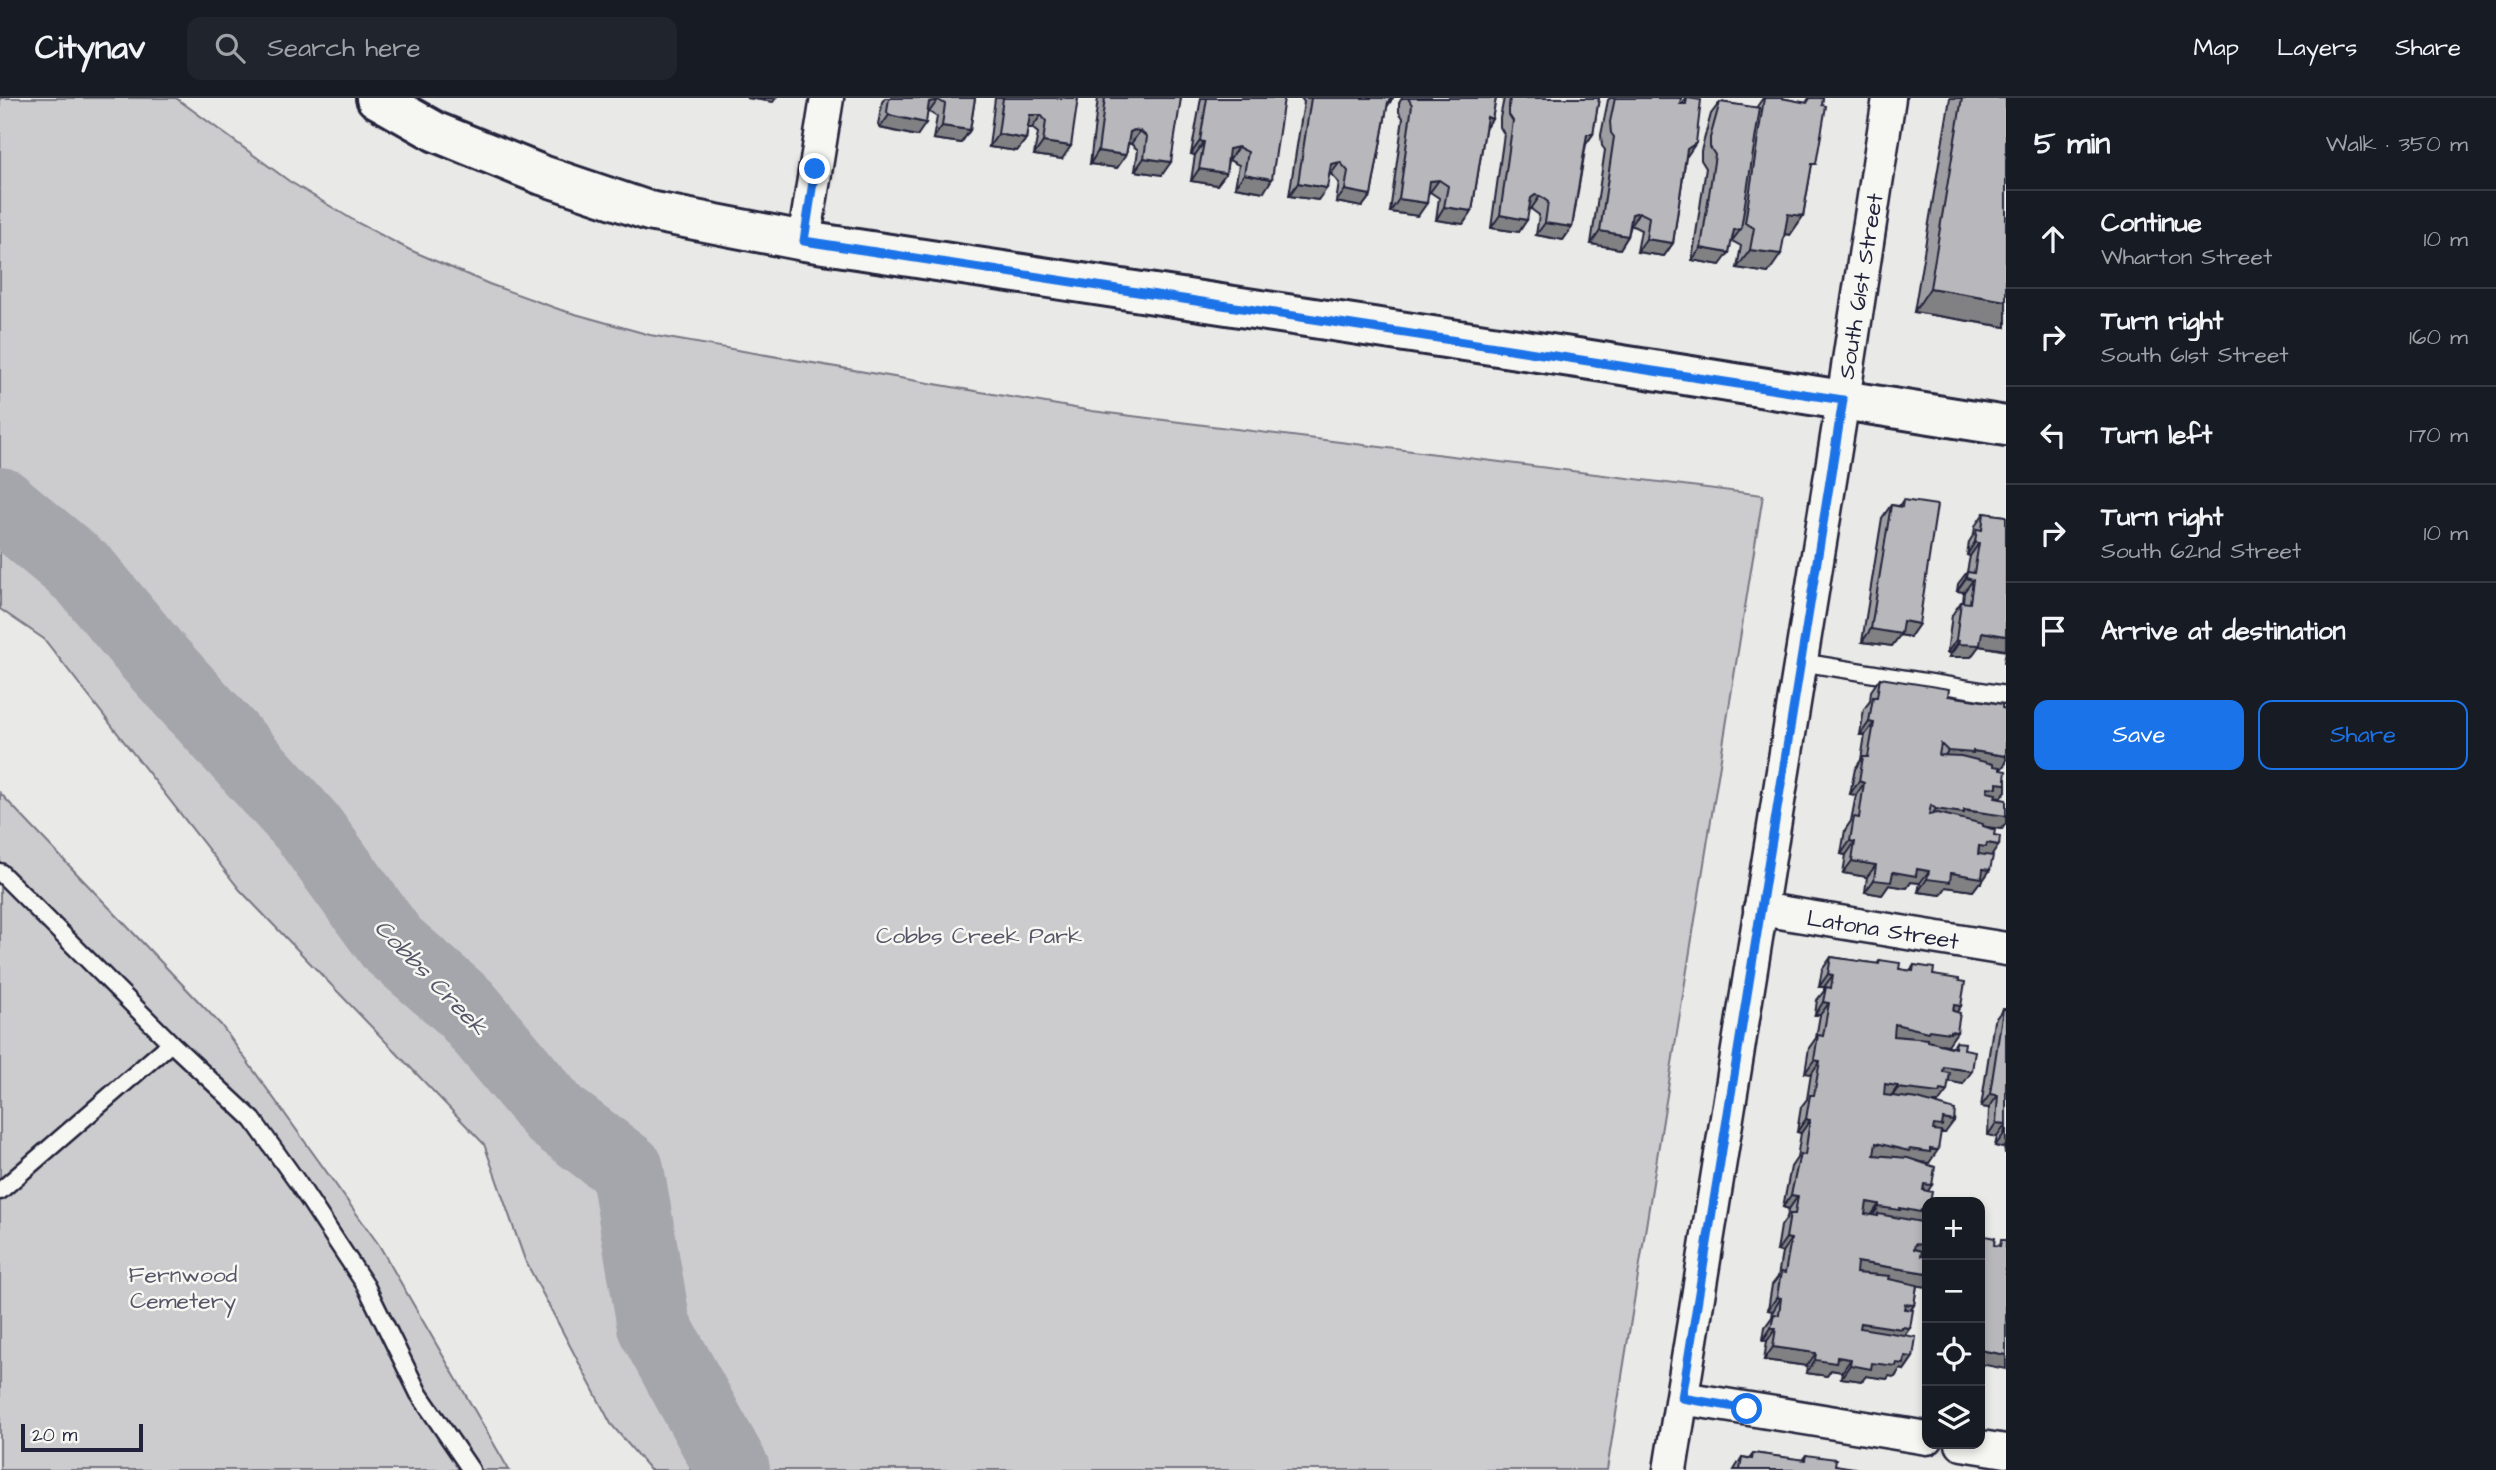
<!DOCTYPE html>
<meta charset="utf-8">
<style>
:root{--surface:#171b24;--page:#20242c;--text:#f1f3f6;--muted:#9ea1a6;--line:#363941;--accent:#1a73e8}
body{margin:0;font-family:"Architects Daughter",sans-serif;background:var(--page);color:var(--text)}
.controls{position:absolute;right:21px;bottom:21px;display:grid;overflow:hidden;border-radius:14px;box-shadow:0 4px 10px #0003}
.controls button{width:63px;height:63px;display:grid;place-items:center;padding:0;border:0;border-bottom:2px solid var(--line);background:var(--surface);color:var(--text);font:35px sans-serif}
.scale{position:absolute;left:21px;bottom:18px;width:122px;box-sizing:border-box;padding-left:7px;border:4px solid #22223b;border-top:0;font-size:19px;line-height:24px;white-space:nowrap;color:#22223b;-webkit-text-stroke:5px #f6f6f2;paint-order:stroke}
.stop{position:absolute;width:21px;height:21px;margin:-16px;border:5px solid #1a73e8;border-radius:50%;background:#fff}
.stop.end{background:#1a73e8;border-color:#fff;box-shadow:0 2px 7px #0008}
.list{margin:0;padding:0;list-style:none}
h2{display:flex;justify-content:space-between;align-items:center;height:91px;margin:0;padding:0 28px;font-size:30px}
h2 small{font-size:23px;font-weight:400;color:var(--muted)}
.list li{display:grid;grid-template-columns:46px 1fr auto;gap:21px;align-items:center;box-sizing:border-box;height:98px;padding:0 28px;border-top:2px solid var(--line)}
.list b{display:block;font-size:26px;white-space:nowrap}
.list p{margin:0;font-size:23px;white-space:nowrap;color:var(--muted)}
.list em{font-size:23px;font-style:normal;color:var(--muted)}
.actions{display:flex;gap:14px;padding:21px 28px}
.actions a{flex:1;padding:16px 0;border:2px solid var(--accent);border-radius:14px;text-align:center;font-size:24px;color:var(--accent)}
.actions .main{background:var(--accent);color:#fff}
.icon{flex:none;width:38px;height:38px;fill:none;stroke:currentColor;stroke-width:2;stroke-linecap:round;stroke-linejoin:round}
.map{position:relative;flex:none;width:2006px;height:1372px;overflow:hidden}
header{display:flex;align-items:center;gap:42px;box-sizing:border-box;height:98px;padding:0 35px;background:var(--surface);border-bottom:2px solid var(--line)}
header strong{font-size:33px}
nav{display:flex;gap:38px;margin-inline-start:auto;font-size:24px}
.search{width:490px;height:63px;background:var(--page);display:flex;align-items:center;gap:18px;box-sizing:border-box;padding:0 24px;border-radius:14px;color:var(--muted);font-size:26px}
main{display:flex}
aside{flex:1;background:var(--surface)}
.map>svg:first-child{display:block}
.green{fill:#ccccce;stroke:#777784;stroke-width:2}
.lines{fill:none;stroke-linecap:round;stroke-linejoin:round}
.river{stroke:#a5a5ac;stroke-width:74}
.service-casing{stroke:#22223b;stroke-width:21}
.minor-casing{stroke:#22223b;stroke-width:37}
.primary-casing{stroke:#22223b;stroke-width:44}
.service{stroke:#f6f6f2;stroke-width:16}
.minor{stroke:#f6f6f2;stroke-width:32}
.primary{stroke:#f6f6f2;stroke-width:38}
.wall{fill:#9e9ea2;stroke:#22223b;stroke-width:2}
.shaded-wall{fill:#818184;stroke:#22223b;stroke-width:2}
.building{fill:#b8b8bc;stroke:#22223b;stroke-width:2}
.route{stroke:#1a73e8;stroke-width:9}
.labels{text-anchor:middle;stroke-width:5;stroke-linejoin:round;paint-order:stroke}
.street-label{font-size:23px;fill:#22223b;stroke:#f6f6f2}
.park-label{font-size:23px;fill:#555567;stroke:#f6f6f2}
.water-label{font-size:24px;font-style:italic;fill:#565668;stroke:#f6f6f2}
</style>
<header>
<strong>Citynav</strong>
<div class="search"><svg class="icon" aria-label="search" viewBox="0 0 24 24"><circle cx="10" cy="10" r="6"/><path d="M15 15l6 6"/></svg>Search here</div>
<nav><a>Map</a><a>Layers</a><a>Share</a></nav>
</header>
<main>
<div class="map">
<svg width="2006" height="1372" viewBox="0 0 2006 1372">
<rect width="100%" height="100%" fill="#e9e9e7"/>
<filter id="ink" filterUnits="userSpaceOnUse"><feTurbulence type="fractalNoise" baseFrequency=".0143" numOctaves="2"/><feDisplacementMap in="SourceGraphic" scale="14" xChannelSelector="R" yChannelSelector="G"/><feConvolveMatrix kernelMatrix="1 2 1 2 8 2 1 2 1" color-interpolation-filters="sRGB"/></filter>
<g filter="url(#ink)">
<path class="green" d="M0 0H176L289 83 358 125 410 152 489 186 561 212 650 237 1092 313 1763 397 1607 1372H650L611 1326 525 1162 484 1046 240 792 44 541 0 511Z
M0 695 221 927 379 1147 509 1372H0Z"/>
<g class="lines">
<path class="river" d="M0 406 85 477 153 559 307 729 392 846 465 909 555 1017 627 1071 654 1228 733 1372"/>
<defs>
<path id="service" d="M1800 564 2006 597
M0 774 171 945 253 1022 298 1085 366 1188 419 1296 471 1372
M0 1093 171 945"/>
<path id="minor" d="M804 143 827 0
M1760 811 2006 851
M1682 1300 1927 1340
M1962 1346 2006 1353
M1670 1372 1843 302 1889 0"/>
<path id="primary" d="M376 0 436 34 542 77 649 113 804 143 1584 261 2006 328"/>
</defs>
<use href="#service" class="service-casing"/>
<use href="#minor" class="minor-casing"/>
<use href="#primary" class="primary-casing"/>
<use href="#service" class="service"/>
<use href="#minor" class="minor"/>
<use href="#primary" class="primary"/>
</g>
<path class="wall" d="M885 0H975L970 32 961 45 933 41 937 19 929 14 927 15 917 38 880 30 878 27 882 4Z
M995 0H1078L1062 61 1034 57 1038 35 1032 30H1028L1026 41 1017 53 989 49Z
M1098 0H1181L1162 77 1135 73 1138 52 1131 46 1128 45 1126 57 1117 70 1090 66Z
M1201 0H1284L1264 94 1235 89 1239 67 1229 62H1228L1226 75 1217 87 1191 83 1195 57 1191 56Z
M1301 0H1393L1387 9 1371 97 1362 109 1336 104 1339 85 1331 76 1329 77 1318 102 1289 98 1304 4Z
M1402 0H1496L1492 21 1485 31 1472 113 1463 126 1436 122 1439 100 1430 94H1429L1418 118 1390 114 1403 20 1399 14V5Z
M1504 0H1599L1593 36 1586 46 1572 129 1563 142 1536 137 1539 117 1531 111 1529 110 1519 134 1491 130 1504 36 1500 29V20Z
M1610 0H1681L1680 6H1682L1686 0V58L1673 145 1664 158 1637 154 1641 132 1631 127 1628 138 1620 151 1591 146 1605 52 1602 48 1601 37 1608 2Z
M1763 0H1781L1806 5 1809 0H1823L1803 118 1790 137 1785 136 1768 175 1737 170 1741 148 1732 143 1720 167 1692 162 1706 70 1701 62V53L1711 16 1720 4 1756 10Z
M1950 0H2006V229L1914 214Z
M1903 402 1919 526 1910 539 1900 537 1892 548 1862 544 1882 420 1891 407 1899 408Z
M1984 415 2006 418V564H2004L2006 553 1979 548 1971 559H1949L1950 555H1947L1952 517 1961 504H1963L1964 494 1957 493 1958 486 1967 474 1970 458 1967 457 1969 444 1974 436 1975 428Z
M1880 580 1948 598 2006 611V665L2001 671H2000L2005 681H2006V693L2001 699 1995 698V700L2006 702V725L2002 731 1988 729 1991 758 1990 772 1981 785H1979L1973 793 1946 789 1941 797 1918 794 1920 785 1911 784 1907 790 1889 787 1882 797 1865 794 1867 779 1843 775 1846 757 1841 756 1845 732 1851 723 1856 697 1850 696 1855 671 1861 662 1865 637H1860L1864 611 1870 603 1871 593Z
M1831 859 1877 866 1880 862 1899 871 1910 873 1914 867 1933 877 1959 883 1961 908 1956 914 1948 947 1942 946 1953 949 1956 944 1963 986 1948 983 1938 1005H1932L1945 1035H1940L1929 1065 1923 1064 1927 1093V1114L1921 1124 1927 1125V1154H1922L1914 1207 1911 1212 1905 1237 1913 1259 1904 1272 1900 1271 1895 1279 1889 1278 1887 1281 1866 1278 1862 1283 1841 1280 1842 1274 1831 1272 1827 1278 1806 1275 1807 1268 1764 1262 1767 1243 1763 1242 1765 1229 1772 1219 1773 1213 1768 1212 1772 1187 1778 1179 1782 1154 1777 1153 1781 1128 1787 1119 1789 1111 1783 1109 1791 1069 1797 1060 1801 1035 1797 1034 1801 1009 1807 1001 1811 976 1805 975 1809 950 1816 940 1820 917H1815L1817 902 1824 893V889H1819L1822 872Z
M2003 911H2006V1055H2005L2004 1050 1995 1048 1997 1039 1988 1037 1989 1010 1981 1009 1994 923Z
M1753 1355 1802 1362 1806 1357 1835 1367 1855 1372H1734L1742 1359 1749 1360Z"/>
<path class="shaded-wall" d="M746 0H776L773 4Z
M938 2 929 14 920 16 929 4Z
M889 17 926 25 917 38 880 30Z
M1030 17H1041L1032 30H1021Z
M1487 19 1492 21 1483 33Z
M942 28 970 32 961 45 933 41Z
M1134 32 1140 33 1131 46 1125 44 1130 34Z
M998 36 1026 41 1017 53 989 49Z
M1587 36H1593L1584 49Z
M1200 43 1204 44 1195 57 1191 56Z
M1043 44 1071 48 1062 61 1034 57Z
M1696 45 1687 58 1678 64 1687 51Z
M1238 49 1229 62 1221 63 1229 51Z
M1098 53 1126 57 1117 70 1090 66Z
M1144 60 1171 64 1162 77 1135 73Z
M1340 64 1331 76 1323 79 1331 66Z
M1199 71 1226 75 1217 87 1191 83Z
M1244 76 1272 81 1264 94 1235 89Z
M1439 82 1430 94 1421 96 1430 83Z
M1298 85 1327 90 1318 102 1289 98Z
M1345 92 1371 97 1362 109 1336 104Z
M1535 97 1540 98 1531 111 1526 110 1531 100Z
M1399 101 1427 105 1418 118 1390 114Z
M1444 109 1472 113 1463 126 1436 122Z
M1639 114 1631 127 1623 129 1632 116Z
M1788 116 1803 118 1790 137 1775 134Z
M1500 117 1527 122 1519 134 1491 130Z
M1545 125 1572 129 1563 142 1536 137Z
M1741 131 1732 143 1725 145 1734 132Z
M1600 133 1628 138 1620 151 1591 146Z
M1646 141 1673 145 1664 158 1637 154Z
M1701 150 1729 155 1720 167 1692 162Z
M1750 152 1781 156 1768 175 1737 170Z
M1930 190 2006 203V229L1914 214Z
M1975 444 1979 445 1970 458 1967 457Z
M1966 480 1973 482 1964 494 1957 493Z
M1903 523 1919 526 1910 539 1900 537 1892 548 1862 544 1871 531Z
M1982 534 2006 538V552L1979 548 1971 559H1949L1958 546Z
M1956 542 1959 543 1950 555H1947Z
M1869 624 1874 625 1865 637H1860Z
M1948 653H1973L2006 658V665L2001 671 1965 665H1939Z
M1859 683 1864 685 1856 697 1850 696Z
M1997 685 2006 686V693L2001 699 1992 698 1979 701 1988 689Z
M1936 711 2006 716V725L2002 731 1957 725 1927 723Z
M1850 743 1855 744 1846 757 1841 756Z
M1987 745 1999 747 1990 760 1978 762 1979 748Z
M1852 763 1876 767 1867 779 1843 775Z
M1917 771 1929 773 1920 785 1911 784 1907 790 1889 787 1882 797 1865 794 1874 782 1893 774Z
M1983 771 1990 772 1981 785H1979L1973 793 1946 789 1941 797 1918 794 1927 781 1951 775Z
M1828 876 1833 877 1824 889H1819Z
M1823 904 1829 905 1820 917H1815Z
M1954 907 1961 908 1952 921Z
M1895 926 1929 932 1957 934 1948 947 1942 946 1941 948 1887 939Z
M1814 962 1820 963 1811 976 1805 975Z
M1944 969 1972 973 1963 986 1935 981Z
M1885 986 1898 988 1889 1001 1877 999Z
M1898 990 1940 992 1947 993 1938 1005 1889 1003Z
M1990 996 1998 997 1989 1010 1981 1009Z
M1806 1021 1810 1022 1801 1035 1797 1034Z
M1943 1021 1954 1023 1945 1035 1938 1034 1926 1040 1934 1027Z
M1996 1025 2006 1026 1997 1039 1988 1037Z
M2004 1036H2006V1047L2004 1050 1995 1048Z
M1876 1045 1910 1051 1938 1052 1929 1065 1867 1058Z
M1924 1086 1932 1087 1923 1100Z
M1791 1097 1798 1098 1789 1111 1783 1109Z
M1867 1104 1879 1106 1870 1119 1858 1117Z
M1879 1109 1927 1112V1114L1920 1125 1878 1118V1116L1873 1122 1870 1121Z
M1786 1140 1791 1141 1782 1154 1777 1153Z
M1924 1140 1927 1141V1154L1919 1153 1907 1158 1915 1146Z
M1857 1164 1927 1175V1189L1848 1177Z
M1777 1199 1781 1200 1773 1213 1768 1212Z
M1905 1206 1914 1207 1905 1220Z
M1861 1225 1902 1229 1910 1230 1901 1242 1852 1238Z
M1771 1230H1776L1767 1243 1763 1242Z
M1773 1249 1816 1255 1807 1268 1764 1262Z
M1980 1252 2006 1257V1271L1980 1266Z
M1905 1258 1913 1259 1904 1272 1900 1271 1895 1279 1889 1278 1887 1281 1866 1278 1862 1283 1841 1280 1850 1267Z
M1837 1259 1851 1261 1842 1274 1831 1272 1827 1278 1806 1275 1815 1262Z"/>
<path class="building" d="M889 0H975L970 32 942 28 945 6 938 2 929 4 926 25 889 17 887 14Z
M1003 0H1078L1071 48 1043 44 1046 23 1041 17H1030L1026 41 998 36Z
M1105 0H1181L1171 64 1144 60 1147 39 1140 33 1134 32 1130 34 1126 57 1098 53Z
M1207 0H1284L1272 81 1244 76 1248 54 1238 49 1229 51 1226 75 1199 71 1204 44 1200 43Z
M1311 0H1392L1388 4 1371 97 1345 92 1348 73 1340 64 1331 66 1327 90 1298 85Z
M1408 0H1496L1492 21 1487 19 1472 113 1444 109 1448 88 1439 82 1430 83 1427 105 1399 101 1412 7Z
M1510 0H1599L1593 36H1587L1572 129 1545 125 1548 104 1540 98 1535 97 1531 100 1527 122 1500 117 1513 23 1509 17V8Z
M1615 0H1681L1680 6H1686L1687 0 1701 2 1696 45 1687 51 1673 145 1646 141 1649 119 1639 114 1632 116 1628 138 1600 133 1614 39 1611 35 1610 24Z
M1764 0H1781L1807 5 1810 0H1823L1822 7 1826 8 1816 66H1812L1803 118 1788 116 1781 156 1750 152 1754 130 1745 125Z
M1962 0H2006V203L1930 190Z
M1720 4 1760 10 1741 131 1734 132 1729 155 1701 150 1715 57 1710 49V40Z
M1903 402 1937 407 1919 526 1903 523 1901 536 1871 531 1891 407 1902 409Z
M1984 415 2006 418V538L1982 534 1980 547 1958 546 1959 543 1956 542 1961 504 1970 505 1973 482 1966 480 1967 474 1974 475 1979 445 1975 444 1977 431 1982 432Z
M1880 580 1949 591 1948 598 2002 606V610L2006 611V633L2005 632 2006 633V658L1973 653V655L1948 653 1941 646 1939 657 1961 658 1993 666V668L2000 669V672L2006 673 2005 681H2006V686L1997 685V690L1988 689 1987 694 1996 696 1995 700 2006 702V718L1964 712V715L1949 713 1936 711 1931 707 1929 717 1938 715 1983 726V728L1995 732 1994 737 2000 738 1999 747 1987 745 1986 749 1979 748 1978 756 1993 758 1990 772 1983 771 1982 780 1951 775 1950 784 1927 781 1929 773 1917 771 1916 778 1893 774 1891 784 1874 782 1876 767 1852 763 1855 744 1850 743 1854 719 1859 720 1864 685 1859 683 1863 659H1868L1874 625 1869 624 1873 599H1877Z
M1831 859 1879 866 1880 862 1900 865 1899 871 1913 873 1914 867 1934 870 1933 877 1959 881V883L1965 884 1961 908 1954 907 1953 913 1960 915 1957 934 1950 933V935L1929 932 1928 934 1895 926 1894 938 1928 941V943L1955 950 1956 944 1965 945 1964 951 1975 953 1972 973 1944 969 1943 974 1950 975 1947 993 1940 992 1939 995 1898 990V988L1885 986 1884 997 1918 1001 1955 1012 1954 1023 1943 1021 1942 1028 1934 1027 1933 1032 1941 1033 1938 1052 1930 1051V1054L1910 1051 1909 1053 1876 1045 1874 1057 1908 1060 1935 1069 1932 1087 1924 1086 1923 1092 1932 1094 1930 1104H1927V1112H1921L1920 1114 1900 1110V1112L1879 1109V1106L1867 1104 1865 1116 1878 1118V1116L1927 1125V1141L1924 1140 1923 1147 1915 1146 1914 1151 1922 1153 1921 1158 1927 1159V1175L1857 1164 1856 1175 1890 1178 1889 1181 1917 1187 1914 1207 1905 1206 1904 1211 1913 1212 1910 1230 1902 1229V1231L1861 1225 1860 1230 1916 1239 1913 1259 1905 1258 1904 1266 1897 1265 1896 1268 1872 1265 1871 1271 1850 1267 1851 1261 1837 1259 1836 1265 1815 1262 1816 1255 1773 1249 1776 1230H1771L1774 1216 1779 1217 1781 1200 1777 1199 1781 1174 1785 1175 1791 1141 1786 1140 1790 1116H1795L1798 1098 1791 1097 1800 1056 1805 1057 1810 1022 1806 1021 1810 997H1814L1820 963 1814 962 1818 937 1823 938 1829 905 1823 904 1826 889 1831 890 1833 877 1828 876Z
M2003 911H2006V1036H2004L2006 1026 1996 1025 1998 997 1990 996Z
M1980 1137 1995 1140 1994 1147 2000 1148 2001 1142H2006V1257L1980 1252Z
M1753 1355 1805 1362 1806 1357 1836 1361 1835 1367 1855 1370V1372H1740L1742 1359 1752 1361Z"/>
</g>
<g class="lines" filter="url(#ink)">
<path class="route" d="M815 71 804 143 1843 302 1682 1300 1747 1311"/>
</g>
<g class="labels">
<g class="street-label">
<text transform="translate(1860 188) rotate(-81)" y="8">South 61st Street</text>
<text transform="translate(1883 831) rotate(9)" y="8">Latona Street</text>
</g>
<g class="park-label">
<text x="979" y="845">Cobbs Creek Park</text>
<text x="183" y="1184">Fernwood<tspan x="183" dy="26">Cemetery</tspan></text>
</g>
<g class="water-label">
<text transform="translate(431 879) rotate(46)" y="8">Cobbs Creek</text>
</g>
</g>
</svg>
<div class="controls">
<button>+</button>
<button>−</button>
<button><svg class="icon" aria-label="locate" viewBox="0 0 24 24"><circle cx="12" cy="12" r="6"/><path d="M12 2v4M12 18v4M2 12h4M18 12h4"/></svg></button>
<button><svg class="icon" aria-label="layers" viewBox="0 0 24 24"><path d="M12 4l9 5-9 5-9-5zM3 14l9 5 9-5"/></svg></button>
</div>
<div class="scale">20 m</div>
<div class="stop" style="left:1747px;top:1311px"></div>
<div class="stop end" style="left:815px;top:71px"></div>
</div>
<aside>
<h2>5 min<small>Walk · 350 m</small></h2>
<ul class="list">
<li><svg class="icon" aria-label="ahead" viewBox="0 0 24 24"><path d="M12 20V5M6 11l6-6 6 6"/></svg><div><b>Continue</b><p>Wharton Street</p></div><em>10 m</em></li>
<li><svg class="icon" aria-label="right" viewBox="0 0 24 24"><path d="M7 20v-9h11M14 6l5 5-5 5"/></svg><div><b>Turn right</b><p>South 61st Street</p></div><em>160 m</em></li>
<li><svg class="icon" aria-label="left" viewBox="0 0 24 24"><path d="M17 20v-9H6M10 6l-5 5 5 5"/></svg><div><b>Turn left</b></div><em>170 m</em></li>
<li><svg class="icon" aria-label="right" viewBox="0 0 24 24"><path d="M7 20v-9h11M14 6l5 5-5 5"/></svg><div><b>Turn right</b><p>South 62nd Street</p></div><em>10 m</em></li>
<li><svg class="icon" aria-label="arrive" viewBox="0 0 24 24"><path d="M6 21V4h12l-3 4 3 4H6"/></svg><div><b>Arrive at destination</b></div></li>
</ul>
<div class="actions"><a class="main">Save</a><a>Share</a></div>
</aside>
</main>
